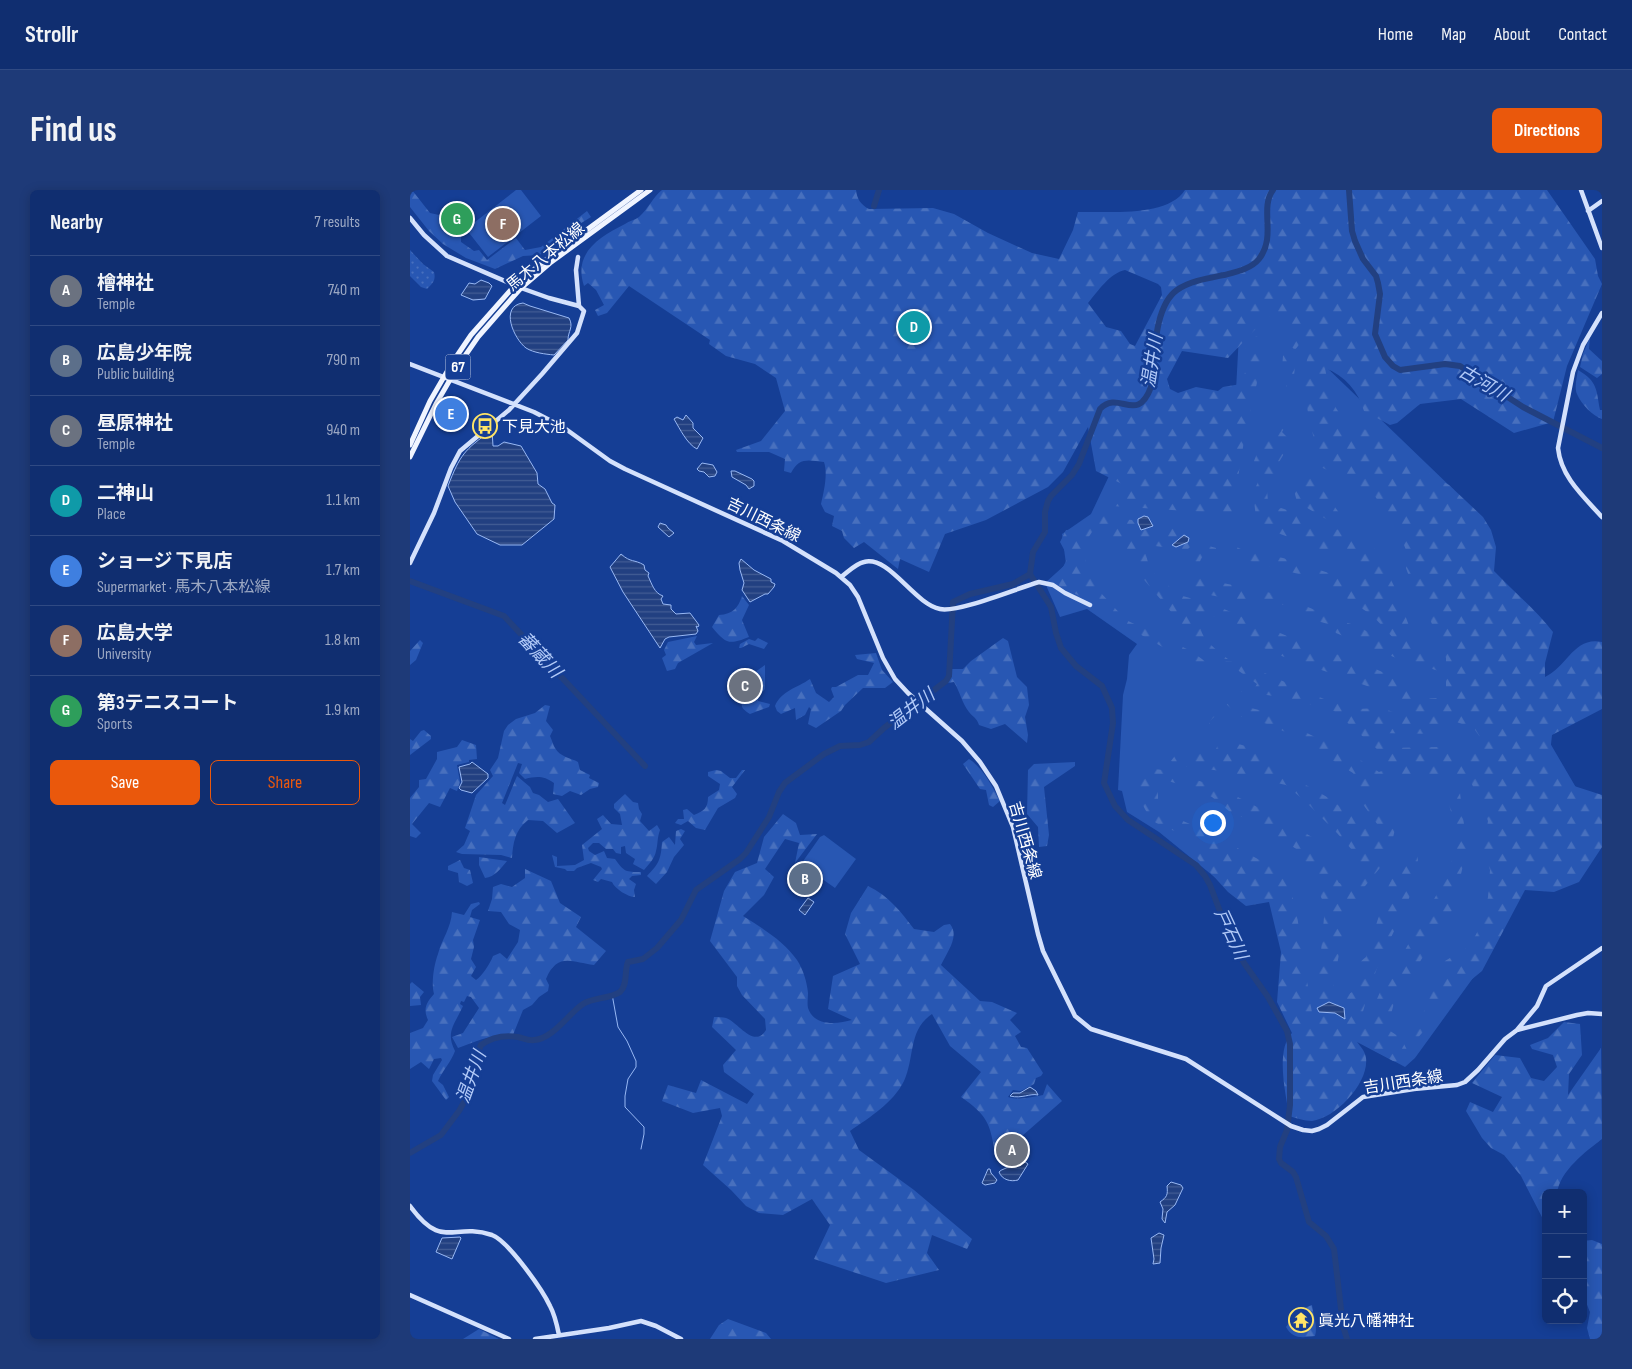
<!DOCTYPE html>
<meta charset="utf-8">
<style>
:root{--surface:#102e70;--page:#1e3a78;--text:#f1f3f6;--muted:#9ca8c3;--line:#304a83;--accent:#ea580c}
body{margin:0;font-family:"Sofia Sans Condensed","Noto Sans JP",sans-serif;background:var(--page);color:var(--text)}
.controls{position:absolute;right:15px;bottom:15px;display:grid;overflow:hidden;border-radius:8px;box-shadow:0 2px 12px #0003}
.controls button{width:45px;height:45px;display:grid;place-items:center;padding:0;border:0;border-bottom:1px solid var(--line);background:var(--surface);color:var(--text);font:25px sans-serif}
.you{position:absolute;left:802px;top:632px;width:18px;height:18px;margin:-12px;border:4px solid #fff;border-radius:50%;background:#1a73e8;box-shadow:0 0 0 8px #1a73e833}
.badge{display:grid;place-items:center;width:32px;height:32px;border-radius:50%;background:var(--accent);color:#fff;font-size:16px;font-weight:700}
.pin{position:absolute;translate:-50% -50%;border:2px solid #fff;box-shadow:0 1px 5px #0006}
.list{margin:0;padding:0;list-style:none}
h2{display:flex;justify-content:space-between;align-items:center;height:65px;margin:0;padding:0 20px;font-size:21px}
h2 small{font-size:16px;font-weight:400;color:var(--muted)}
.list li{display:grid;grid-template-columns:32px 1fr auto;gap:15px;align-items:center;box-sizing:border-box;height:70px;padding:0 20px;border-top:1px solid var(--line)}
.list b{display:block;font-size:19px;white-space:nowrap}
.list p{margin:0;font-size:16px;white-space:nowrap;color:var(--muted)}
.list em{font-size:16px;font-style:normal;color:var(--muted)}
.actions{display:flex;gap:10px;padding:15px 20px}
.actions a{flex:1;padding:11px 0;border:1px solid var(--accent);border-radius:8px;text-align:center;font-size:18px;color:var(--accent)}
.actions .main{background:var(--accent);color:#fff}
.icon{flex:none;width:28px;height:28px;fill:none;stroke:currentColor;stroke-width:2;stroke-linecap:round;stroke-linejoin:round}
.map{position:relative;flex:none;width:1192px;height:1149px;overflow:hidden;border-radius:8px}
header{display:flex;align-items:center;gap:30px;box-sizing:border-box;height:70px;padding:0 25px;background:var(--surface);border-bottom:1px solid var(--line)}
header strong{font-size:24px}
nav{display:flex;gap:28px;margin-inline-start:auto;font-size:18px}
.intro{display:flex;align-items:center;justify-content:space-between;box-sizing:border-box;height:120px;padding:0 30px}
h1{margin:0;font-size:35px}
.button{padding:12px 22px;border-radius:8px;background:var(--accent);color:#fff;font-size:18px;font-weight:700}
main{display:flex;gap:30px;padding:0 30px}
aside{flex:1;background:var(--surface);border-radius:8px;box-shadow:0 2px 12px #0003}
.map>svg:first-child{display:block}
.green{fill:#2857b3}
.forest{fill:url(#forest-firs);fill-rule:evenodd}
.park{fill:url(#park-dots)}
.water{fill:url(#water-rules);stroke:#98b8f4}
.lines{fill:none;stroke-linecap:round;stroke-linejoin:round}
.stream{stroke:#98b8f4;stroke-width:1}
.river{stroke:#224081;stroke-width:6}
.secondary{stroke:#d4e1fc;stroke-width:4.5}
.primary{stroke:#f0f4ff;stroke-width:5}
.labels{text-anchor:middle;stroke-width:5;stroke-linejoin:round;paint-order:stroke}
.shield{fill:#153e95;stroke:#b9c5df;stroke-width:1}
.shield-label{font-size:15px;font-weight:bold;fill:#fff}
.street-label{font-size:16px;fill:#fff;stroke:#153e95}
.poi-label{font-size:16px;fill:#fff;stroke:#153e95;text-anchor:start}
.water-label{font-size:18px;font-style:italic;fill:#b2caf8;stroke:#153e95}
</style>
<header>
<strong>Strollr</strong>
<nav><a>Home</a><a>Map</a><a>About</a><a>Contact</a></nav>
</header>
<div class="intro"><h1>Find us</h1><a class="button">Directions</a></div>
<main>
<aside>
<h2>Nearby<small>7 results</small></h2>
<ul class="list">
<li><span class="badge" style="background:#6b7280">A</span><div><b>檜神社</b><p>Temple</p></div><em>740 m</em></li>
<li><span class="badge" style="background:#5c6f8a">B</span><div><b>広島少年院</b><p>Public building</p></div><em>790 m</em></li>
<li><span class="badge" style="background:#6b7280">C</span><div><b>昼原神社</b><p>Temple</p></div><em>940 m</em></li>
<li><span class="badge" style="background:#0f9aa8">D</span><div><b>二神山</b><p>Place</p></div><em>1.1 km</em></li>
<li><span class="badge" style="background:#3f7fe0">E</span><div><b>ショージ 下見店</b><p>Supermarket · 馬木八本松線</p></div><em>1.7 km</em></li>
<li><span class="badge" style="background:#8d6e63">F</span><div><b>広島大学</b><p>University</p></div><em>1.8 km</em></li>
<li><span class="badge" style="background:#2e9e5b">G</span><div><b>第3テニスコート</b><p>Sports</p></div><em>1.9 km</em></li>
</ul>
<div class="actions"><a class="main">Save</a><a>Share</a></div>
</aside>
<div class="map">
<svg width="1192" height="1149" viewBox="0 0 1192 1149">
<defs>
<pattern id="forest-firs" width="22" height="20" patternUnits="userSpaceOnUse" patternTransform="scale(1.25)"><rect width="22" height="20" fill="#2857b3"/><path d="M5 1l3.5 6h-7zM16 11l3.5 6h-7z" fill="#4870be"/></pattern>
<pattern id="park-dots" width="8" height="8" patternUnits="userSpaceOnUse" patternTransform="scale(1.25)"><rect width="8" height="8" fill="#2857b3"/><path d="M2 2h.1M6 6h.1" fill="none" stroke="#4870be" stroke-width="1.8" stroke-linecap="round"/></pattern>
<pattern id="water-rules" width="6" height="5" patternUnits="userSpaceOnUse" patternTransform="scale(1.25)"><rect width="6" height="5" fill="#224081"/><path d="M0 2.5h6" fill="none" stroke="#435d94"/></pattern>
</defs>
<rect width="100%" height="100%" fill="#153e95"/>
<path class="green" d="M106 0H111L131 26 78 67 56 39Z
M47 13 62 32 47 44 32 25Z
M873 56 911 172 1044 300 1095 476 1178 618 1100 698 1071 777 1005 868 995 877 900 826 864 710 834 711 749 642 717 622 712 601 708 600 713 505 717 489 719 465 727 454 677 419 650 427 635 393 656 374 652 344 681 324 707 269 826 200 829 144Z
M414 645 446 669 425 698 391 674 410 647Z"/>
<path class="forest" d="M0 0H2L20 23 29 25 41 39 51 47V52L64 61 69 60 77 70 106 48 115 60 131 57 177 21 181 27 160 40 137 62 129 65 113 66 85 79 56 68 33 54 19 41 0 17Z
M252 0H446C447 9 451 15 459 19L523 18 544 24 578 43 622 63 649 69 663 40 668 22C697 21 757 28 775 0H1137L1185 69 1188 86 1192 94 1157 176 1143 232 1104 243 1051 209 1010 214 987 233 980 235 954 221C948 201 935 186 915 178L921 210 936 234 964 242 992 261 1018 283 1039 295 1073 327 1081 340 1086 357 1084 381C1104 402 1126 420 1143 442L1135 473V487C1157 477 1164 446 1192 452V519L1142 545 1140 563H1137L1142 575 1161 595 1192 605V657L1169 692 1144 702 1115 700 1072 781 1022 822 1018 836 1005 851 997 852 1007 838 1035 771 1060 756 1073 731 1078 707 1080 680 1073 659 1078 631 1061 592 1042 584 1020 588H980L967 601 961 611 966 621 979 628 989 623 978 668 951 701 935 731 923 797 928 804 937 805 947 799C953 784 939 780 956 767L978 697 992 666 1001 663 1008 667C1007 708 980 743 966 781 960 796 956 811 952 825L957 827 967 819V809L975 791 991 767 1027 704 1043 668V628L1037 608 1050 603 1057 658 1043 719 984 813 977 839 991 848 1001 868 994 874 983 871 947 852C951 857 955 861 956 868 959 893 926 928 902 931 895 931 886 928 879 926 876 904 865 860 882 843L867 812 871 762 859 712 836 716 818 702 788 669 774 645 750 635 741 630 724 599 735 578 753 580 806 596 865 626 902 647 929 693 940 695 953 680 943 661 927 643 896 612 876 595 811 581 766 575 761 571 770 559 803 565 808 555 792 535 795 526 806 518V525L799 532 809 549 855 561 873 582 917 607 953 633 961 648 970 638 950 610 952 600 943 583 909 562 896 551 857 534 829 526 813 511 853 521 909 549 922 552 969 582 975 580 978 575 977 568 924 521 878 508 828 501 844 499 847 494 815 471 829 472 914 509 946 519 972 518 991 525 1002 515 957 496 866 464 837 450 804 426 791 429C787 448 805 458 818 469L800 468 725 379 713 356 692 337 682 342 674 354 677 381 690 402 716 430 781 461 796 472 797 482 726 442 698 423 676 409 651 397 642 390 653 377 658 367 650 352 656 340C673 340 682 332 694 321L712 329 722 330C734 349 746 330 764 335 772 337 780 345 787 350L785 352 806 358V360C793 364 789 367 789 381L798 390 867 404 931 431 948 436 958 442 967 450 985 458 986 451 963 426 916 394 900 387 824 367 807 354H811L814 351 835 361 873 368 931 387 946 389 952 385 948 370 931 358 912 360 847 335 843 303 848 292 857 299 858 312 861 320 864 321 871 318C879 321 887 322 895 326 912 333 912 342 933 339L887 312 882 292 863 285 853 287 847 284 844 271 851 254 861 237 871 242 868 237 874 224 876 227V236L872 242 879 249 875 262 869 272 872 280 890 290 903 286 944 344 966 360 984 396 1001 441 1016 467 1024 469 1035 475 1034 483 1014 476 991 470 926 443 921 435 911 432 867 412 845 407 829 411 800 405 783 398 784 392 780 374 782 355 777 360 745 356 735 361 740 380 769 405 802 414 910 460 941 468 979 485 1003 499 1009 509 1026 508 1028 510 1036 503V468L1017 422 1001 392 996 378 999 368 991 347 963 303 911 277C903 241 886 196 900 160L899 155 891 152 885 160C873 150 879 143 882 129L858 126 818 168 772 161 757 189 760 199 768 203 786 197 808 201 813 197 831 194 839 171 834 163 840 149 847 146 854 162 835 245 822 324 702 316 705 307 718 297 686 281 678 237 653 282 638 297 576 330 535 344 519 382 490 369 488 379 454 352 444 358 434 348 432 341 422 336 424 326 415 322 411 314C414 301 418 284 414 272 398 270 389 267 381 283L374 281 375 269 359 262H327L326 260 351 251 375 221 366 188 345 174 316 166 299 154 300 150 219 96 197 123 188 126 185 120 194 115 186 100 178 93 174 96C163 63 189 47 215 34 219 31 225 30 229 27 238 19 243 7 252 0ZM715 80 748 94 751 97 752 105 725 156 720 154 711 141 696 137 678 113C688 101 700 83 715 80ZM1044 531 1065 539 1063 535 1065 536V540L1070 547 1067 549 1071 555 1067 561 1055 565 1031 557 978 558 965 543 1032 544ZM758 591 782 598 802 607 825 626 838 628 891 662 915 716 909 784V811L920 810 935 819 934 832 921 825 901 826 902 823 886 719 879 695 872 685 859 675 794 640 759 625 750 617 748 610V601Z
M1180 147 1179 159 1192 171V184L1187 188 1170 177 1173 164Z
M877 159 886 165 884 186 879 187 872 179 873 166 875 164Z
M1168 180C1188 192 1186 199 1190 220H1192V229C1183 226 1171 214 1167 204 1164 197 1167 187 1168 180Z
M876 188H879L881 194V210L878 214 871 210 877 194Z
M332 406 339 415 332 430 339 447C319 455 316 454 302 437L309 425C323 424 328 418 332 406Z
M287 446 284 452 286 455 303 453 268 473 265 479 257 481 252 468 256 465 254 460 258 452Z
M348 448 358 453 354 459 339 454 331 458H329L330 454 339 449 345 451Z
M593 448 598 451 607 487 617 497 619 515 615 527 618 545 617 553 595 534 581 539 569 535C567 528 563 527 559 522 552 513 550 502 544 492L537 493 541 479H553L561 471Z
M10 450 13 453 6 470 0 475V461Z
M466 463 472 480 483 492 475 498H453L435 515 431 521 406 538 398 534 401 519 399 517 395 525 386 530 385 518 371 524 367 521 365 516C371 501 387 498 400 489L406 503 419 512 424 507 421 499 422 497H426L448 485H458L464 473 447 469 445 465Z
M355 475V499L349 506 348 511 360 514 359 517 340 524C327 516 331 513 341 504V492L338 487Z
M135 515 140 516 136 531 143 540 140 546C142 550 143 555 145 558 150 567 161 568 168 572L170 580 180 585 179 588 189 593 188 597 180 599 171 605 160 601 152 606 143 604 144 593C134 586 127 586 115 589L109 583 112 574 108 573 92 613 95 615 107 586 120 597 123 603 129 605 138 612 148 609 165 633 147 643 133 631 118 630C105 640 103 653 102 668L91 665 52 664 46 662 54 655 60 641 55 638 66 605 83 586 80 580 88 568 94 541 98 535 106 529 125 523Z
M14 540 21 546V549L0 565V549L3 551 11 541Z
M52 550 66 555 67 569 59 570V572L47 575 50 592 47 601 40 598 30 617 19 613 2 634 11 643 6 648 0 646V608L9 597V590L16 589 27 569V562L47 557Z
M559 569C573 578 582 596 590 611L583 617 579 615 576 600 570 599 553 574Z
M665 572V576L634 597 639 645 637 656 629 657 628 637 617 624 618 580 624 574Z
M306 580 311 581 320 588H326L332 580H335L322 597 327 604 325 608 308 618 295 640 286 638 278 631 271 635 265 633 268 629H274L273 620 277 619 284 625C294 621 298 618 298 607L309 600 310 594 298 586V582Z
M215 604 223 612 228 613 229 619 232 624 230 631 239 641 247 635 250 640C247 648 248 654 246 661 245 668 239 674 234 680L223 674 225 669 216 663 215 656 211 657V664L206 663 203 659H196L189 653H183L178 658 179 661 185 665 194 661 197 668 205 669C214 682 216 682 231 682V685L222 686 219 689 226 694 224 700 225 707C218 707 205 699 202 692L191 689 188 692 183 690 192 679 191 677 181 673 167 678 164 681H157L155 679 145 677 142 665 147 667V676L165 675 174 670 172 655 192 639 187 629 193 625 201 634 212 635 210 624 204 618V614Z
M373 624 386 633 390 645 407 644 385 673 389 653 375 649 355 679 364 687 354 705 333 726C352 738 374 751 387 770 393 779 397 792 398 803 398 807 397 814 398 818 404 837 428 834 442 830L418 819 423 786 450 774 435 744 441 723 458 696C479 706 491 722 504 739L524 742 534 735 540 734C550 746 537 762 531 775L570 811 582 812 607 823 600 830 611 842 605 846 611 857 617 858 633 883 631 886 626 888 624 894 611 901 603 900 598 907C610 911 621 907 633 905L637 894 652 911 605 952 585 963C580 933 577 925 551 907L571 882 540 856 522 824C498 840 505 867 494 891 483 913 460 927 440 941L449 960 504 1000 562 1049 557 1059 522 1045 517 1063 529 1080 476 1093 404 1069 420 1035 402 1009 373 1025 349 1023 336 1016 321 1000 293 975 312 926 310 918 283 923 252 911 258 895 286 903 291 890 337 914 344 904 314 882 313 875 326 860 302 837 304 827C308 827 313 827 316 828 329 833 344 859 356 840L355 829 332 805 327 796V787L300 751 314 701 325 682 347 673 354 647Z
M271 639 275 641 270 649 274 655 264 667 257 682 246 694 237 686C249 674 251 669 252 652L259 647 265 655 266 641Z
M69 667 97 671C91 678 85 687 75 688L69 675Z
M50 670 54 678 60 680 63 693 57 696 49 692 48 683 38 680V676Z
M115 679 141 691 150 713 171 727 166 737 196 761 184 775C162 772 147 762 136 789L139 795 138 801 129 807 122 815 113 820 103 845C87 842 64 852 48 858L42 847 53 843 69 818 61 807 57 806 54 812 51 811 50 814 53 816C45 834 35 842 45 861 41 872 33 880 28 891L33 895 39 907 36 910 22 891 23 885 32 870 31 868 24 869 19 879 11 872 0 879V843L13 838 18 830C13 819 16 813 24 804 21 793 24 775 28 764 32 749 41 738 42 722L54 725 61 714 69 712 70 714 62 720 60 727 70 730 63 750 64 757 61 769 66 777 61 786 66 790C72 786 80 774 83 766L90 763 97 769 108 752 110 740 99 734 91 722 78 721 82 709 83 697 91 694 102 697 115 688Z
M2 792 14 802 10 807 11 815 0 816V794Z
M1154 832 1170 834 1172 865 1159 884 1158 905 1191 858 1192 949C1175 962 1150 981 1147 1003H1136V1035L1111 986 1094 965 1081 958 1072 948 1056 921 1060 912 1083 922 1092 907 1062 893 1085 865 1110 868 1121 888 1134 891 1147 877 1143 865 1122 859 1120 855 1138 848Z
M1182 1050 1192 1054V1149H1180L1177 1138 1180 1122 1173 1105V1051Z
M902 1115C903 1125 908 1136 905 1146 891 1148 883 1149 876 1137L882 1129 884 1122Z
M318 1129 356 1143 361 1149H300L309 1135Z
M69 1139 89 1149H53Z"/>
<path class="park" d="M0 60 13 74 24 82C26 90 23 93 17 99L11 97 0 86Z"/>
<path class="water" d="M71 90 79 93 82 96 75 109 63 110 51 105 59 93 65 94Z
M113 113 120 116 159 128C164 137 158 141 158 150L144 165C135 164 124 163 116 158 104 149 89 116 113 113Z
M276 225 283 233V238L293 248 287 259C277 254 270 239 264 229L267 227 273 230Z
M82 240 83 256H88L94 252 111 256 127 283 128 294 135 299 142 313 145 315 144 329 112 355H90L67 344 45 312 38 296C50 265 54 260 82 240Z
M292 273 303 275 307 282 305 286 299 287 294 282 289 281 287 279Z
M321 281H325L342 289 344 291V296L339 299 336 295 322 287Z
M734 326 738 327 743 336 731 340 728 333V329Z
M250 333 256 335 258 338 264 343 259 347 248 337Z
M774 345 779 348 778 352 766 357 762 355Z
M211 364C221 373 224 369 234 375L235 380 239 383 238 386C242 394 244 403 253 406L251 409 253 414 261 415V419L266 424 280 423 289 435 288 437 286 436 288 441 286 444 259 447 255 449 250 458 213 402 200 377Z
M331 369 344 380 361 389V392L365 394 364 397 358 404H355L340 412 332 400 334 393 330 380 329 373Z
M62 572 78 584V588L62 603 51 600 49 598 52 592 49 577 60 574Z
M398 708 404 712 395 725 389 720Z
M919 812 934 818 935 829 925 823 909 822 907 818Z
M620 897 626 901 628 905C620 903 612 909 600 906L603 903H610Z
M608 969H614V971L618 974 608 990C601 992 592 990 589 982 591 979 597 979 600 975L598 973Z
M578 979H580L581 983 587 990 585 993 575 995 572 993Z
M761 992 771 995 773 998 765 1015 757 1022 755 1033 752 1029 753 1019 750 1012C757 1007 758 1005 757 996Z
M749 1043 754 1045 751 1058 750 1073 743 1074 744 1069 741 1048Z
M50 1047 51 1048 42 1069 26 1062 32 1048Z"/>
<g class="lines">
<path class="stream" d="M202 804 208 837 217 851 226 871V877L218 889 215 906V917L234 937V944L231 959"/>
<path class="river" d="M939 0 942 41 945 51 953 69 966 86 968 93 970 104 965 144 975 167 983 176 990 180 1035 174 1050 176 1113 217 1192 258
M464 16 469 0
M620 384 641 417 646 443 651 458 666 476 692 496 702 518 703 533 694 593 705 616 718 630 786 675 795 686 800 695 817 740 834 773 858 807 877 841 880 854V915L877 940 870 957 869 969 871 973 883 982 886 987 899 1032 916 1046 924 1059 933 1136 937 1149
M620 384 623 362 635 342V322L638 311 641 306 662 285 669 274 690 219C709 199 727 235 741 197 745 169 743 117 767 100 780 91 799 88 814 85 826 82 841 79 849 69 867 46 849 19 863 0
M0 391 94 426 235 576
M0 963 31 945 49 921 57 907 65 869 71 855C82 847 95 845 108 847 113 848 118 851 124 850 143 849 159 823 173 814 184 807 200 809 210 802 218 795 214 781 218 772L233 769 247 758 271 730 286 700 330 669 336 663 359 627 369 602 375 593 414 564 430 556 450 555 459 552 474 538 536 491 539 486 543 412 560 404 603 394 620 384"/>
<path class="secondary" d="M1171 0 1192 58
M1178 21 1192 11
M0 28 14 45 37 66 111 98 139 108 169 116
M1192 123 1173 155 1163 182 1148 258C1151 287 1173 306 1192 327
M0 174 124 222 153 237 200 271 215 279 373 351 426 383 440 395 448 407 473 468 485 489 498 503 552 551 570 572 586 596 603 637 628 744 633 761 665 826 681 839 776 869 881 936 893 940 902 941 909 939 917 935 953 907 1004 899 1047 895 1055 892 1068 880 1095 849 1107 840 1167 825 1178 823 1192 824
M0 373 24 323 41 278 50 261 99 220 132 184 167 143 174 121 169 116 166 80 168 67
M431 387C438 382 445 374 454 372 479 365 504 414 530 419 548 423 608 398 629 392L643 395 655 403 680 415
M1107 840 1127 816 1136 796 1192 758
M0 1016C33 1061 42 1032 82 1045 98 1051 132 1099 140 1116 145 1125 147 1135 149 1145
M0 1105 99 1149
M125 1149 199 1138 231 1131 246 1136 271 1149"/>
<path class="primary" d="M0 255 20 211 42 173 61 145 105 95 137 69 231 0
M0 267 26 214 48 176 68 147 111 98 140 73 240 0"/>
</g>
<defs>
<symbol id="bus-ring" viewBox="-11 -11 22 22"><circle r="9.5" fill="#153e95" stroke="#ffe466" stroke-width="1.5"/><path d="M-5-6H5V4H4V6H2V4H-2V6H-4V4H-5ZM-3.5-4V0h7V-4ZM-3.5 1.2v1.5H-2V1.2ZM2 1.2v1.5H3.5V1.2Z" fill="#ffe466"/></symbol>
<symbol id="temple-ring" viewBox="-11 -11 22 22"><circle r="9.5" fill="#153e95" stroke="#ffe466" stroke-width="1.5"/><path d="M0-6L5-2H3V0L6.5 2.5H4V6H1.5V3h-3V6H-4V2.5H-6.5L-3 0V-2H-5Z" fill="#ffe466"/></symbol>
</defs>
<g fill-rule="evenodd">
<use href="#bus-ring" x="61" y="222" width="28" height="28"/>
<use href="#temple-ring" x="877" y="1116" width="28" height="28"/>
</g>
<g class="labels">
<rect class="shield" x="35.5" y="164.5" width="25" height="25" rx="4"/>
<g class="shield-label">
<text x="48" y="182">67</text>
</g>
<g class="street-label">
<text transform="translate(135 66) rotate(-40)" y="6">馬木八本松線</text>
<text transform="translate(354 329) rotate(26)" y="6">吉川西条線</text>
<text transform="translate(616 650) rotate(74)" y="6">吉川西条線</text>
<text transform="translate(993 891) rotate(-9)" y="6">吉川西条線</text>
</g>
<g class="poi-label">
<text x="92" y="242">下見大池</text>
<text x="908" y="1136">眞光八幡神社</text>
</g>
<g class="water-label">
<text transform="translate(742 171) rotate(-81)" y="6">温井川</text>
<text transform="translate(1074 193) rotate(30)" y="6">古河川</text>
<text transform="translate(130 465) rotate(47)" y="6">蕃蔵川</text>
<text transform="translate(501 519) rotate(-38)" y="6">温井川</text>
<text transform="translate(821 744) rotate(65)" y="6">戸石川</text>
<text transform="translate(61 887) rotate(-70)" y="6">温井川</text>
</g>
</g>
</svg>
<div class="controls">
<button>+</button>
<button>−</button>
<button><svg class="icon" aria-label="locate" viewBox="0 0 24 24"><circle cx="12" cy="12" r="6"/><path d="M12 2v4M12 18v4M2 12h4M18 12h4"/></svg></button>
</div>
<div class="you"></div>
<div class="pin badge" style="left:602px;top:960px;background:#6b7280">A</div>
<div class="pin badge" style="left:395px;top:689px;background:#5c6f8a">B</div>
<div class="pin badge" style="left:335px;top:496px;background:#6b7280">C</div>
<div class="pin badge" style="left:504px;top:137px;background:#0f9aa8">D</div>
<div class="pin badge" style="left:41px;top:224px;background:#3f7fe0">E</div>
<div class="pin badge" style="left:93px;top:34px;background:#8d6e63">F</div>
<div class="pin badge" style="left:47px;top:29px;background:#2e9e5b">G</div>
</div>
</main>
